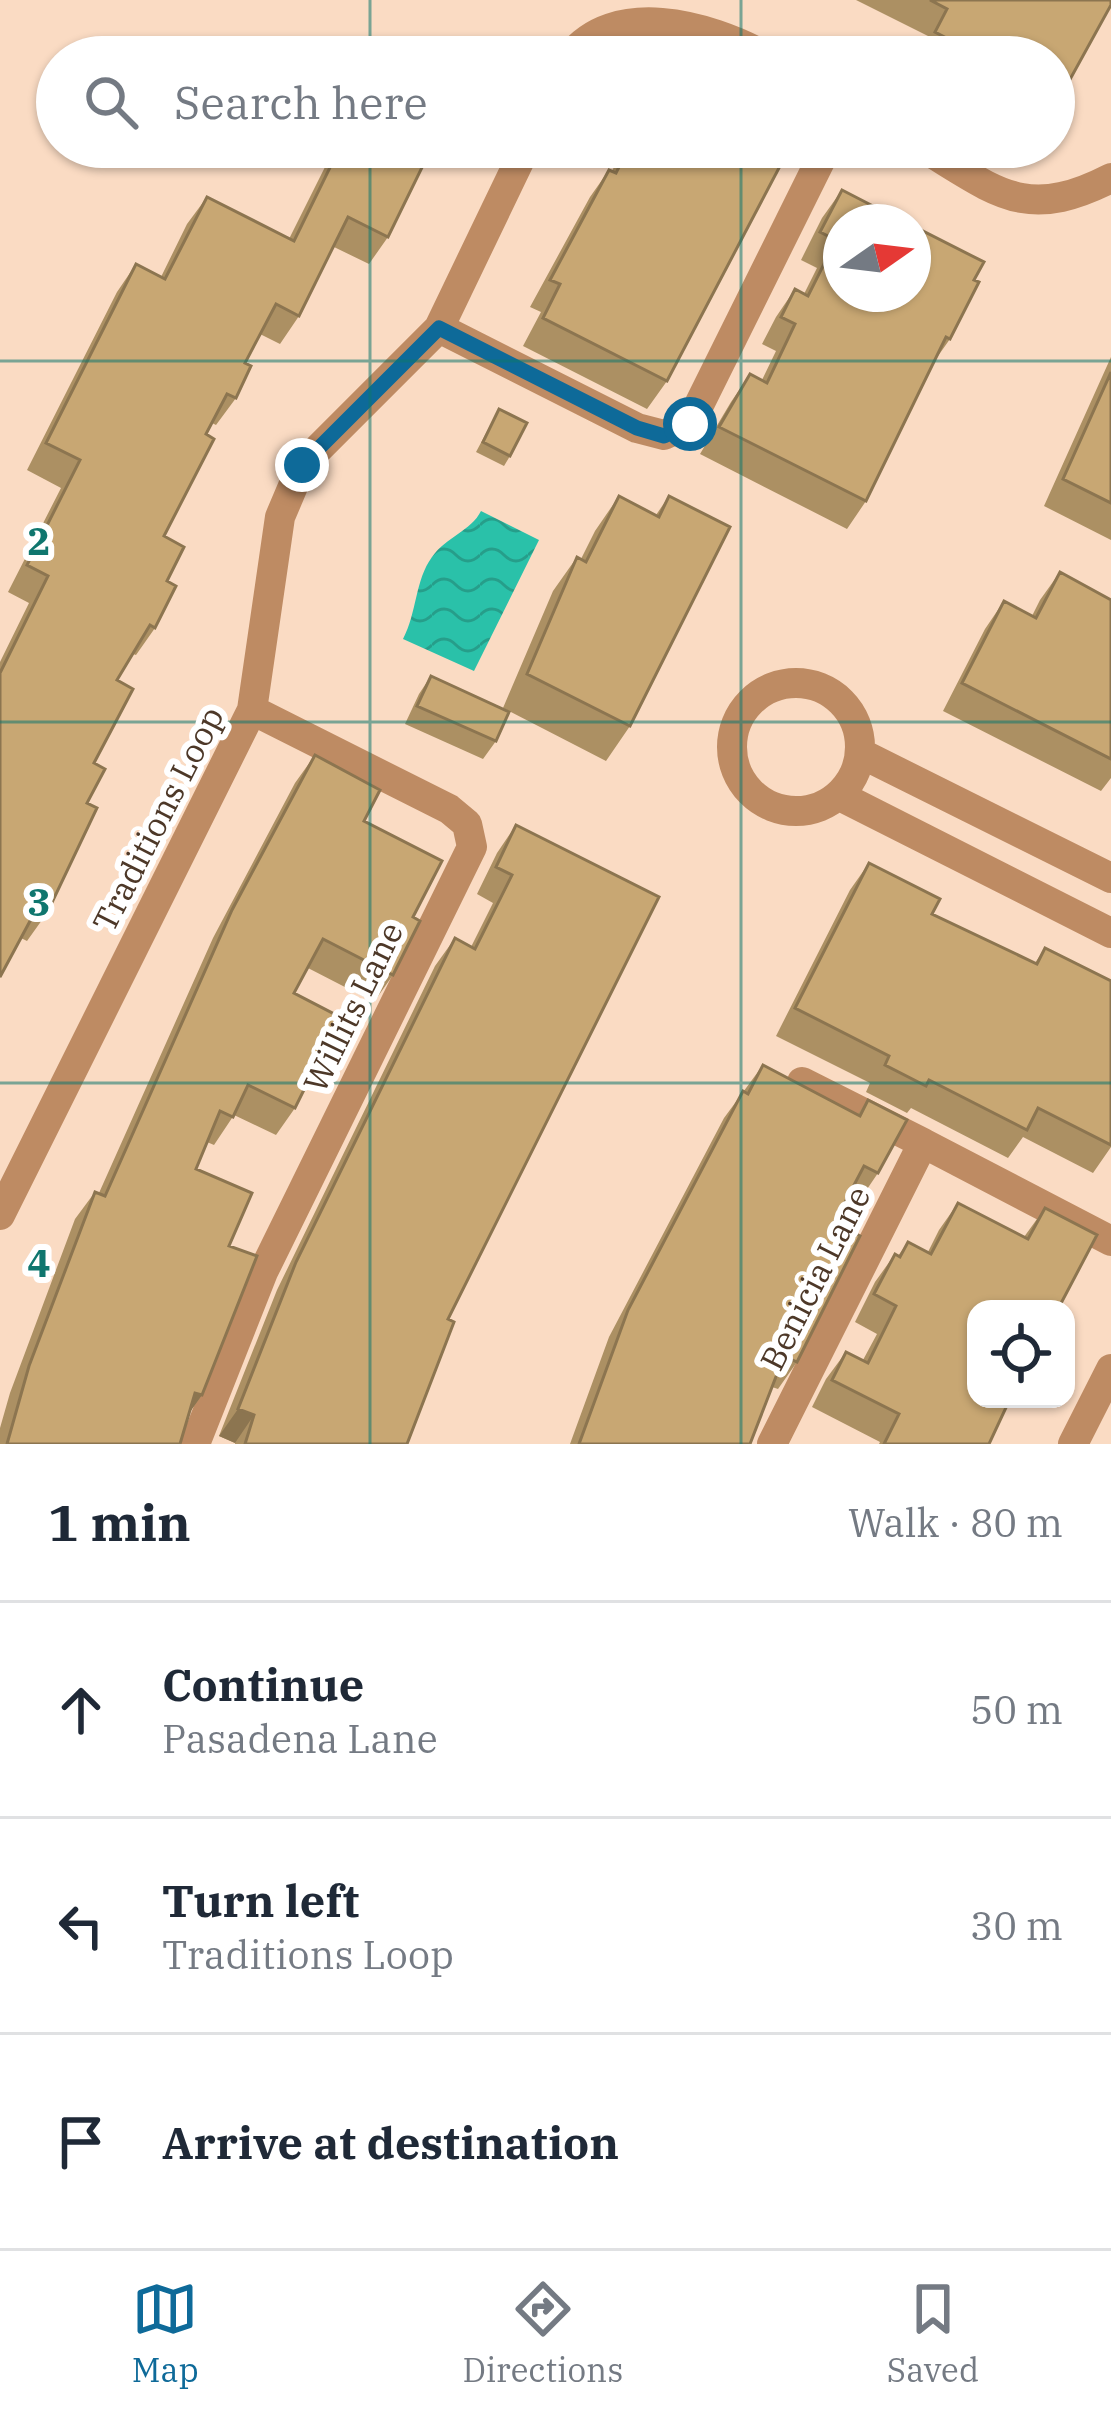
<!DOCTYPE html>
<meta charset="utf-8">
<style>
:root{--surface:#fff;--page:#f6f6f7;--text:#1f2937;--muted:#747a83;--line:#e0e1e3;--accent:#0e6a99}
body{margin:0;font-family:"IBM Plex Serif",serif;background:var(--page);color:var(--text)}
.controls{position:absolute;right:36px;bottom:36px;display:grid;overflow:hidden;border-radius:24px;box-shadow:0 3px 9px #0004}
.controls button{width:108px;height:108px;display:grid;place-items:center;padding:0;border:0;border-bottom:3px solid var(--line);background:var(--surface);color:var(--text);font:60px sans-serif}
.compass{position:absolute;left:823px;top:204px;width:108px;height:108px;border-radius:50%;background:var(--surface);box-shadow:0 3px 9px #0004;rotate:76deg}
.stop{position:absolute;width:36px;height:36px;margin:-27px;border:9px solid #0e6a99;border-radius:50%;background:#fff}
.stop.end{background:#0e6a99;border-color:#fff;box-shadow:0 3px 12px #0008}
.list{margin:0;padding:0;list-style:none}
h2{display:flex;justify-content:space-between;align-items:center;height:156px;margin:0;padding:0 48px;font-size:51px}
h2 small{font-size:39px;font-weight:400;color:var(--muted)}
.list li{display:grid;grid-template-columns:78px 1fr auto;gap:36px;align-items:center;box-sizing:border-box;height:216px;padding:0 48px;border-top:3px solid var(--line)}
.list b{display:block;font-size:45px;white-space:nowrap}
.list p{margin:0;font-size:39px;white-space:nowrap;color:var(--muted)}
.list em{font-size:39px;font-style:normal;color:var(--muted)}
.icon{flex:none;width:66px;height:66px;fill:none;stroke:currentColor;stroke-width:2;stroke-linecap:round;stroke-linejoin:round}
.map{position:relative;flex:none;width:1111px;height:1444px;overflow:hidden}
.search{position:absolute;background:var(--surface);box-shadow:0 3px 9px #0004;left:36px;right:36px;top:36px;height:132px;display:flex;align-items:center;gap:30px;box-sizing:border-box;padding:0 42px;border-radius:66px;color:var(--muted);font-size:45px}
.sheet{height:804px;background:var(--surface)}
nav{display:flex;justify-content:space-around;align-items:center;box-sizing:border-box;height:168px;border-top:3px solid var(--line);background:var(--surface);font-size:33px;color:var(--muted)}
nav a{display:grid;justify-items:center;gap:6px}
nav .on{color:var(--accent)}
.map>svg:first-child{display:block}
.water{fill:url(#water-waves)}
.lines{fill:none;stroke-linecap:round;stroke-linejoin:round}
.minor{stroke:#be8b63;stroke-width:30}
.wall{fill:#ac9063}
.shaded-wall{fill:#8c7550}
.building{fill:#c8a773;stroke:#8c7550;stroke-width:3}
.route{stroke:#0e6a99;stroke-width:15}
.grid{fill:none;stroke:#0f766e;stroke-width:3;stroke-opacity:0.55}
.labels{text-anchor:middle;stroke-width:12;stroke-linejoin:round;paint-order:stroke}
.street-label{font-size:33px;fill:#4d3828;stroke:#fff}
.grid-label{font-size:39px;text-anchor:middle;font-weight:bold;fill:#0f766e;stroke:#fff;stroke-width:12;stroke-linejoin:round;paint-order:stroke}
</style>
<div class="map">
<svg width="1111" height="1444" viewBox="0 0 1111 1444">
<defs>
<pattern id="water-waves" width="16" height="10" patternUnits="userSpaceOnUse" patternTransform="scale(3)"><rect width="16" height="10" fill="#2ac1a9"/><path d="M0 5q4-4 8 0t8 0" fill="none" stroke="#269e8a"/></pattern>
</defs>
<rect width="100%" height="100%" fill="#fadbc3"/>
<path class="water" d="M481 511 539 540 474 671 403 639C417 613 415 580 432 557 446 537 471 531 481 511Z"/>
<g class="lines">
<path class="minor" d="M570 57C613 0 706 23 767 57
M922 147C997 192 1025 222 1111 178
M439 328 637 428 664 435 690 423 827 147
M732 747a64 64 0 1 1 128 0a64 64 0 1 1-128 0Z
M862 754 1111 878
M840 796 1111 933
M802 1082 923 1143
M0 1215 252 710 280 517 302 465 439 328 526 147
M195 1444 263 1272 472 847 467 824 449 809 252 710
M772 1444 923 1143 1111 1241
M1073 1444 1111 1369"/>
</g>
<path class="wall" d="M856 0H1111L1068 83 1054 103V57H918L928 36Z
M335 147H432L388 237 369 264 334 247 299 316 280 344 260 334 245 363 236 398 216 425 212 423 164 536 167 581 155 628 136 655 133 654 117 680 94 763 87 803 47 913 27 941 21 938 0 977V662L29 603 8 592 61 488 27 470 117 292 136 264 161 277 187 224 207 197 289 239Z
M624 147H790L667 381 647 409 523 346 541 312 530 307 590 197 609 170 612 171Z
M842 190 974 280 950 339 933 363 866 501 847 529 700 454 731 402 750 374 762 380 776 351 762 344 776 317 795 289 804 294 817 268 801 260 822 218Z
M1111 357V540L1044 506Z
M499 409 510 456 504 466 476 452Z
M619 496 656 515 669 496 630 726 606 761 503 708 553 591 577 557 581 559 595 531Z
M1060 572 1111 600V778L1101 791 943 711 985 629 1004 601 1032 616 1040 600Z
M431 676 496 741 483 759 405 724 419 694Z
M315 755 364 821 413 917 393 975 374 1002 308 968 294 993 295 1108 276 1135 234 1115 214 1145 207 1142 196 1169 229 1246 202 1395 189 1413 180 1444H0V1428L10 1393 75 1219 95 1192 99 1193 213 938 295 783Z
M516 825 659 897 448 1319 407 1444H235V1443L219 1436 277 1290 435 966 455 938 471 947 493 903 477 894 497 853Z
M869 863 932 914 1035 963 1045 948 1111 981V1147L1093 1173 1023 1137 1008 1158 911 1108 907 1113 866 1092 870 1083 776 1036 850 890Z
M763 1065 857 1115 868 1100 878 1173 859 1201 849 1195 834 1223 797 1362 778 1389 772 1387 750 1444H570L609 1337 724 1118Z
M958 1203 1024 1237 1045 1208 1058 1309H976L989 1444H879L880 1442 812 1407 826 1379 846 1352 863 1360 877 1334 855 1322 875 1282 895 1254 898 1256 908 1242 928 1252 939 1230Z"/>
<path class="shaded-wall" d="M195 1393 202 1395 182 1423Z
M238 1409 254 1415 235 1443 219 1436Z"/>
<path class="building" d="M930 0H1111V5L1068 83 1054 76V57H983L935 32 947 9Z
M340 147H432L388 237 348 217 299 316 276 304 245 363 251 366 236 398 227 394 206 434 214 439 164 536 184 547 167 581 176 586 155 628 150 625 117 680 133 689 94 763 105 769 87 803 97 808 47 913 37 908 0 977V673L48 576 27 565 80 460 46 443 136 264 165 279 207 197 294 241Z
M629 147H790L667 381 543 318 560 284 550 280 609 170 616 173Z
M842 190 904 222H841V294H913V226L984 262 974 280 979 282 950 339 946 337 866 501 719 427 750 374 767 383 795 324 781 317 795 289 808 296 836 240 820 232Z
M1111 372V503L1063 479Z
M499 409 527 423 510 456 483 442Z
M619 496 659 517 669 496 730 527 630 726 527 674 577 557 586 562Z
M1060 572 1111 600V759L962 683 1004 601 1036 618Z
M431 676 509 712 496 741 417 706Z
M315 755 380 790 364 821 442 861 413 917 420 921 393 975 323 939 294 993 340 1017 295 1108 248 1085 233 1117 220 1111 196 1169 252 1193 229 1246 257 1256 202 1395 195 1393 180 1444H7L29 1366 95 1192 105 1196 232 910Z
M516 825 659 897 448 1319 454 1322 407 1444H245L254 1415 238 1409 296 1262 455 938 475 949 512 875 496 867Z
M869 863 940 899 932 914 1037 964 1045 948 1111 981V1145L1038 1108 1027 1130 929 1080 926 1086 885 1065 889 1056 795 1008Z
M763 1065 860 1116 868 1100 907 1120 878 1173 864 1166 834 1223 860 1236 797 1362 784 1356 750 1444H579L628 1310 743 1091 748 1094Z
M958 1203 1028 1239 1045 1208 1097 1235 1058 1309H976V1399H1010L989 1444H884L899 1414 832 1380 846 1352 868 1363 896 1306 874 1294 895 1254 900 1257 908 1242 931 1254Z"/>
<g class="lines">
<path class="route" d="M302 465 439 328 637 428 664 436 690 424"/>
</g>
<path class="grid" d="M370 0V57M741 0V57M370 147V1444M741 147V1444M0 361H1111M0 722H1111M0 1083H1111"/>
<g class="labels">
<g class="street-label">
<text transform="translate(158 819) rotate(-63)" y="12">Traditions Loop</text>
<text transform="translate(353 1007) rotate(-64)" y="12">Willits Lane</text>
<text transform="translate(815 1278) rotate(-63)" y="12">Benicia Lane</text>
</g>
</g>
<g class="grid-label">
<text x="39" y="555">2</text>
<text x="39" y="916">3</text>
<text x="39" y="1277">4</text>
</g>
</svg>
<div class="controls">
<button><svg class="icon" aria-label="locate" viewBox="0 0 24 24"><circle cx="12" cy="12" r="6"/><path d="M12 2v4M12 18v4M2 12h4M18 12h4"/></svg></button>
</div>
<svg class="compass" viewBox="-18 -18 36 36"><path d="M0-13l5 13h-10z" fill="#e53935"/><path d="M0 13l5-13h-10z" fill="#747a83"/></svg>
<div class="stop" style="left:690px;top:424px"></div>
<div class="stop end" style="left:302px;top:465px"></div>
<div class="search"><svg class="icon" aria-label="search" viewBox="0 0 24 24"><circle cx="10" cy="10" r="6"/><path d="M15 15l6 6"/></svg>Search here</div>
</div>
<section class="sheet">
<h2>1 min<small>Walk · 80 m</small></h2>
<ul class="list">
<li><svg class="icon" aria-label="ahead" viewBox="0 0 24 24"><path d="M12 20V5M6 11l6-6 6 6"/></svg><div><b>Continue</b><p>Pasadena Lane</p></div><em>50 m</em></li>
<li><svg class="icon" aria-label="left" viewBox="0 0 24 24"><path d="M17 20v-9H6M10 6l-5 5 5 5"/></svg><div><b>Turn left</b><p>Traditions Loop</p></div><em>30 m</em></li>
<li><svg class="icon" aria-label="arrive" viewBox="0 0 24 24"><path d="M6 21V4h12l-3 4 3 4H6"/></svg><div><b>Arrive at destination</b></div></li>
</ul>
</section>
<nav>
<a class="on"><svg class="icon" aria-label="map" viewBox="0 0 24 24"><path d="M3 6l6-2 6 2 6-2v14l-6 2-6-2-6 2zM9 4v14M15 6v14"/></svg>Map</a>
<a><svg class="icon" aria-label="directions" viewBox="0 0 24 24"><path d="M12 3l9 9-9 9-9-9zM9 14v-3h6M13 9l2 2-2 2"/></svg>Directions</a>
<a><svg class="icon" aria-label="saved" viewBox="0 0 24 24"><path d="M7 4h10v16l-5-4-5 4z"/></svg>Saved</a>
</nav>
